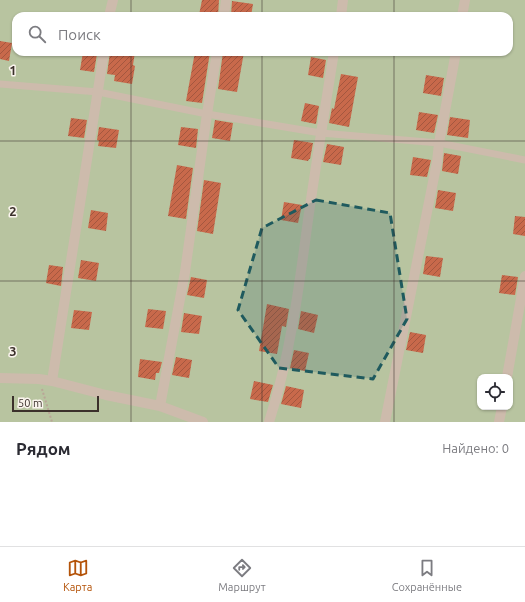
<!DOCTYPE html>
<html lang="ru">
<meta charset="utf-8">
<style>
:root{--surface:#fff;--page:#f2f2f3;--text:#2b2b33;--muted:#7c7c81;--line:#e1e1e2;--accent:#b45309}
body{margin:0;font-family:Ubuntu,sans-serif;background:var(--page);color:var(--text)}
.controls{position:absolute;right:12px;bottom:12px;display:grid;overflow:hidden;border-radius:8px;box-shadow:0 1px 3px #0004}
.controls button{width:36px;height:36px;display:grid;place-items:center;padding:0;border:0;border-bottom:1px solid var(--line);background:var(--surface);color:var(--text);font:20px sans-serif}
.scale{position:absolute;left:12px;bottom:10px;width:87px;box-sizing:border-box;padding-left:4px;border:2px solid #3b302b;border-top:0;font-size:11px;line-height:14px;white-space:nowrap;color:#3b302b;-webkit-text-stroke:3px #fbf5ee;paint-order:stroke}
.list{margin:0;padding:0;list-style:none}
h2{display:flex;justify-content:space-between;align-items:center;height:52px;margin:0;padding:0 16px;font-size:17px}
h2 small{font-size:13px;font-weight:400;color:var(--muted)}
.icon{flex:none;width:22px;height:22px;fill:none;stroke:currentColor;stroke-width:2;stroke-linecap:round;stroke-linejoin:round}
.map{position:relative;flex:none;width:525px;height:422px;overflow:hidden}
.search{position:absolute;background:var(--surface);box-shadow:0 1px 3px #0004;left:12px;right:12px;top:12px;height:44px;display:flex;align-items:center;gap:10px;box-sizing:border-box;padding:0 14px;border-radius:12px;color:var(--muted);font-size:15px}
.sheet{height:124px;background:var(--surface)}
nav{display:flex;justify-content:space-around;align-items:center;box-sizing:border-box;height:56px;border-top:1px solid var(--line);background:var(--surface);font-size:11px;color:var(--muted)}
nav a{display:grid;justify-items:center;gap:2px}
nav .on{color:var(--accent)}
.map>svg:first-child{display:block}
.garden{fill:#b8c4a0;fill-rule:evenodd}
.building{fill:url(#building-hatch)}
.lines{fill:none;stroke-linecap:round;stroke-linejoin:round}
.path{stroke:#b9a596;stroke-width:2;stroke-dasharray:2 2;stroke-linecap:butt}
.lane{stroke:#cdbbac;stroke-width:7}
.street{stroke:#cdbbac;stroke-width:10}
.marked{fill:#1f5a5e;fill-opacity:0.2;stroke:#1f5a5e;stroke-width:3;stroke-dasharray:8 5;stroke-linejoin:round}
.grid{fill:none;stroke:#3b302b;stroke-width:1;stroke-opacity:0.55}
.grid-label{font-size:13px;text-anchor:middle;font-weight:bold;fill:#3b302b;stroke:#fbf5ee;stroke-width:3;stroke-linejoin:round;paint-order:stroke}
</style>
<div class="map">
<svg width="525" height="422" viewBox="0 0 525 422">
<defs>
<pattern id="building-hatch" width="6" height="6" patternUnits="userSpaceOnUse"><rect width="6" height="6" fill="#c8694b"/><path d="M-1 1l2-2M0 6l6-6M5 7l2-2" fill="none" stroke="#a4573f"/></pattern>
</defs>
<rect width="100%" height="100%" fill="#f4ebe1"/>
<path class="garden" d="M0 0H525V422H0ZM16 16H509V52H16ZM480 377H510V407H480Z"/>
<path class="building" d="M202 0H219L218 16 199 15Z
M232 1 253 4 251 16H231Z
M0 41 12 43 9 61 0 59Z
M83 52 97 54 94 72 80 70Z
M110 52H135L133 65 135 66 132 84 114 81 115 75 107 74Z
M195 52H210L202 103 186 101Z
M223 52H244L237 92 218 89Z
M311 57 326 60 323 78 308 75Z
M341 74 358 77 349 127 329 123 332 108 334 109Z
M426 75 444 78 441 96 423 93Z
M305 103 319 106 316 124 301 121Z
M419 112 438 115 434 133 416 130Z
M450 117 470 120 468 138 447 135Z
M71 118 87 120 84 138 68 136Z
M215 120 233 123 230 141 212 138Z
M99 127 119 130 116 148 98 146 99 141 97 140Z
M181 127 198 129 196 148 178 145Z
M294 140 313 143 310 159H309L308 161 291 158Z
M327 144 344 147 341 165 323 162Z
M444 153 461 156 458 174 442 171Z
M413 157 431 160 427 177 410 175Z
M177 165 193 168 186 219 168 216Z
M204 180 221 183 213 234 197 231Z
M438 190 456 193 453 211 435 208Z
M284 202 302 205 298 223 281 220Z
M91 210 108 213 106 231 88 228Z
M515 216 525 217V236L513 234Z
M426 256 443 258 440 277 423 274Z
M81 260 99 263 96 281 78 278Z
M49 265 63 267 61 286 46 283Z
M502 275 518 277 515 295 499 293Z
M191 277 207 280 204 298 187 295Z
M267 304 289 309 286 327 282 326 277 354 259 351Z
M148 309 166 311 163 329 145 327Z
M74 310 92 312 89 330 71 328Z
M301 311 318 315 314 333 298 329Z
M184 313 202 316 199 334 181 332Z
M410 332 426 335 423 353 406 350Z
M294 350 309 353 305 371 290 368Z
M176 357 192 360 189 378 172 375Z
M140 359 162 362 159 373H156L155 380 138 377Z
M254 381 273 385 268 402 250 399Z
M286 386 304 390 301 408 281 404Z"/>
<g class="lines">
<path class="path" d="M42 389 52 422"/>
<path class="lane" d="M0 84 98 92 207 114 321 133 439 143 525 160"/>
<path class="street" d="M109 16 113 0
M224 16 226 0
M341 16 343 0
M462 16 465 0
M507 377 525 276
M0 378 39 379 52 381 106 395 160 406 203 422
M52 381 104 52
M160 406 185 272 207 114 217 52
M269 422C290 357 299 288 308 220 316 164 325 108 334 52
M385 422 437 162 439 143 456 52
M499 422 502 407"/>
</g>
<path class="marked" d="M316 200 390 213 407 319 373 379 279 368 238 310 262 228Z"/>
<path class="grid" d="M131 0V16M262 0V16M394 0V16M131 52V422M262 52V422M394 52V422M0 141H525M0 281H525"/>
<g class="grid-label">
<text x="13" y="75">1</text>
<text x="13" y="216">2</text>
<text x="13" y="356">3</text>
</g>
</svg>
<div class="controls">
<button><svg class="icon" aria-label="locate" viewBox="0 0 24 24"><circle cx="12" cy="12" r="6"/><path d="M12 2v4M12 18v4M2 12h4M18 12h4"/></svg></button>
</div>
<div class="scale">50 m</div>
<div class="search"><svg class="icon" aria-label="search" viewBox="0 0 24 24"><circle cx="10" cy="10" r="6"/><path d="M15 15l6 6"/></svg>Поиск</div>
</div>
<section class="sheet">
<h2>Рядом<small>Найдено: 0</small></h2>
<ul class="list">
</ul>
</section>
<nav>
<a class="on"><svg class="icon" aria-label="map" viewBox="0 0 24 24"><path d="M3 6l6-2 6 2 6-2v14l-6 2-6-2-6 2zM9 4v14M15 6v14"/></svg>Карта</a>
<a><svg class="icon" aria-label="directions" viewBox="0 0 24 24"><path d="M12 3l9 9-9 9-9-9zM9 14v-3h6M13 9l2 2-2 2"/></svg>Маршрут</a>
<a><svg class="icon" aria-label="saved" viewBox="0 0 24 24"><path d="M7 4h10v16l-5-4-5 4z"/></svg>Сохранённые</a>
</nav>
